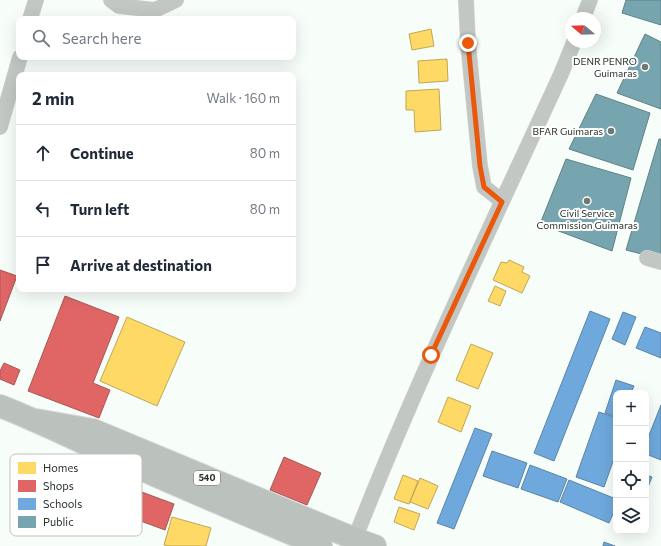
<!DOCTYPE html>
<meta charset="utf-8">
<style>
:root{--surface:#fff;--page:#f6f6f7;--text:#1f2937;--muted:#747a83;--line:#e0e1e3}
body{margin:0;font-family:Commissioner,sans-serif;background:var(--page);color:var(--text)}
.controls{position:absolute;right:12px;bottom:12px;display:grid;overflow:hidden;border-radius:8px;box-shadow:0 4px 16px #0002}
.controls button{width:36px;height:36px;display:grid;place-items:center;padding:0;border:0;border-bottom:1px solid var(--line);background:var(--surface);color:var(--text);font:20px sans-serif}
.compass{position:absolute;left:565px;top:12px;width:36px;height:36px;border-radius:50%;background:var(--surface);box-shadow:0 4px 16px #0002;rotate:289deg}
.stop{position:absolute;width:12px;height:12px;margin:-9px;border:3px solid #ea580c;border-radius:50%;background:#fff}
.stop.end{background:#ea580c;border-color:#fff;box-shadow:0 1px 4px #0008}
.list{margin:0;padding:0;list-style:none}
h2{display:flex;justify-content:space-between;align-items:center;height:52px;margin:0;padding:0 16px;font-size:17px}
h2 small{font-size:13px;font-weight:400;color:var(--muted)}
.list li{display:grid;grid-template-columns:26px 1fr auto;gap:12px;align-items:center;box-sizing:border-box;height:56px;padding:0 16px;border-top:1px solid var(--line)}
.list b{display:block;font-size:15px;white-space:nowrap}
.list em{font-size:13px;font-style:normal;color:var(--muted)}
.icon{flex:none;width:22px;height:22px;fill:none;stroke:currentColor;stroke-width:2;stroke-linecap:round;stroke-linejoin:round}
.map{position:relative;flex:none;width:661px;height:546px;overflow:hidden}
.search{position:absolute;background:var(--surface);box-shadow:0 4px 16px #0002;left:16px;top:16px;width:280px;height:44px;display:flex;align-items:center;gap:10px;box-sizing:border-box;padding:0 14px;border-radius:8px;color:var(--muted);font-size:15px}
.panel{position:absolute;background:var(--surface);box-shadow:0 4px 16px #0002;left:16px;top:72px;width:280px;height:220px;border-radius:8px}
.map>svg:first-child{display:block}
.homes{fill:#ffd966;stroke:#bfa754}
.shops{fill:#e06666;stroke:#a95654}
.schools{fill:#6fa8dc;stroke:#5a85a7}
.public{fill:#76a5af;stroke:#5f8287}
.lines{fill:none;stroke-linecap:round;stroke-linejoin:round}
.minor-casing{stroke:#d3d8d4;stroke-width:16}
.primary-casing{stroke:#d3d8d4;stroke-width:24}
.minor{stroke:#c3c7c4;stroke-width:15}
.primary{stroke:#bbc1bc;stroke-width:22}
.route{stroke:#ea580c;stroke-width:5}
.poi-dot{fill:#717973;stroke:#fff;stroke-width:1.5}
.labels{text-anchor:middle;stroke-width:4;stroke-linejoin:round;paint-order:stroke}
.shield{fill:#fff;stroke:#69706b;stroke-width:1}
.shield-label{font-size:9px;font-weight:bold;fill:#29322b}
.poi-label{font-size:10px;fill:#29322b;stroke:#fff;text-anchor:end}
.key{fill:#fff;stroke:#bfc2bf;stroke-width:1}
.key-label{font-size:11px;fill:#29322b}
</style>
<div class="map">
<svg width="661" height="546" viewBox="0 0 661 546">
<rect width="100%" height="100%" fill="#f7fdf8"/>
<path class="homes" d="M431 29 434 46 412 50 409 34Z
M447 59 448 81 419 83 418 61Z
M439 89 441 130 415 132 414 110H406V91Z
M509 260 524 267 522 272 530 276 522 293 493 280 501 262 507 263Z
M495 286 506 291 500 306 488 301Z
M127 317 185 342 157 406 100 381Z
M471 344 493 353 478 389 456 380Z
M448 397 471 406 461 432 438 422Z
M403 475 418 481 409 504 394 499Z
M420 478 438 486 428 509 410 502Z
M399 507 420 514 414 530 394 522Z
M172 517 211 528 206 546H169L164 545Z"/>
<path class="shops" d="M0 270 17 276 0 321Z
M65 296 119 317 93 383 110 390 99 418 28 391Z
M4 363 20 370 14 385 0 379V371Z
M284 457 321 473 307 505 270 490Z
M139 491 174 504 165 530 130 517Z"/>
<path class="schools" d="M590 311 610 319 554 461 534 453Z
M623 312 636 317 625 345 612 339Z
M645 327 661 333V358L636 348Z
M616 380 634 386 631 393H616V417L605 413Z
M661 405V460L646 454V443Z
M599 412 616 418V453L604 487 576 477Z
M475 428 492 434 454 529 437 523Z
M492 451 527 463 518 488 483 476Z
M530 465 567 479 558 502 521 489Z
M646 475 652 477 646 492Z
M569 480 616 499V507L609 523 560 502Z
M604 542 615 546H603Z"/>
<path class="public" d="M626 0H661V25L622 13Z
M645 34 661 42V109L617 93Z
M596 94 650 113 633 170 569 149Z
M659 139H661V259L626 250Z
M566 159 631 178 612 251 540 224Z"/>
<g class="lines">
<defs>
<path id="minor" d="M111 0 119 6 155 10 176 0
M466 0 468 43 480 166 484 187 502 201
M583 18 590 0
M30 19 36 0
M0 127 20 57
M647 258 661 262
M352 546C414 386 489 231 561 74L574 42"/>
<path id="primary" d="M0 406C43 423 83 443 125 462 190 491 256 519 321 546
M36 420 93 430 355 539 375 546"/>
</defs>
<use href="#minor" class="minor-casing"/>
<use href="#primary" class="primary-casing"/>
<use href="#minor" class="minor"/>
<use href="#primary" class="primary"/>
</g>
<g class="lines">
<path class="route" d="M431 355 502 202 484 187 480 166 468 43"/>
</g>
<g class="poi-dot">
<circle cx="645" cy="67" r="4"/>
<circle cx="611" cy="131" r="4"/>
<circle cx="587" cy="201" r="4"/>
</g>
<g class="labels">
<rect class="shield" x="194" y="471" width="26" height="14" rx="3"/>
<g class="shield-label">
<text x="207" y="481">540</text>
</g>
<g class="poi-label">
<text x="637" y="65">DENR PENRO<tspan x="637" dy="12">Guimaras</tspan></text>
<text x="603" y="135">BFAR Guimaras</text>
<text x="587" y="217" text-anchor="middle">Civil Service<tspan x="587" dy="12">Commission Guimaras</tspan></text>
</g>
</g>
<rect x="10" y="454" width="132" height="82" rx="6" class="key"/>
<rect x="18" y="462" width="18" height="12" fill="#ffd966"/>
<rect x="18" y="480" width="18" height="12" fill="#e06666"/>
<rect x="18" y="498" width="18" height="12" fill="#6fa8dc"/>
<rect x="18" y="516" width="18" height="12" fill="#76a5af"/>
<g class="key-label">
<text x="43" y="472">Homes</text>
<text x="43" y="490">Shops</text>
<text x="43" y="508">Schools</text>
<text x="43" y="526">Public</text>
</g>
</svg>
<div class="controls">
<button>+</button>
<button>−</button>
<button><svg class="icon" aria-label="locate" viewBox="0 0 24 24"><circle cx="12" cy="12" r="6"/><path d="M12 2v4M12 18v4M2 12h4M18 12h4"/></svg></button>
<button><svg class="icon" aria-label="layers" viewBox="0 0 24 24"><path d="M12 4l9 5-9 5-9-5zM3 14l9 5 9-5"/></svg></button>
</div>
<svg class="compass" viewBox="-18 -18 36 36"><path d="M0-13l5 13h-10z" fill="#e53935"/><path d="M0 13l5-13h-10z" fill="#747a83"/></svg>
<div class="stop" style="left:431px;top:355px"></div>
<div class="stop end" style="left:468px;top:43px"></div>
<div class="search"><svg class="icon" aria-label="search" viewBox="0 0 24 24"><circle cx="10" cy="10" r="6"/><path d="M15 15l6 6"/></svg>Search here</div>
<section class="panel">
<h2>2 min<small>Walk · 160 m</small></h2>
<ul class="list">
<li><svg class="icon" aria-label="ahead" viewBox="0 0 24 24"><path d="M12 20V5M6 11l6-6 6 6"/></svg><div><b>Continue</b></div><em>80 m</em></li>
<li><svg class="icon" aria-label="left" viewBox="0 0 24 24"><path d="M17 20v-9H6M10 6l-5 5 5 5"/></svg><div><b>Turn left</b></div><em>80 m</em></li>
<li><svg class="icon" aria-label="arrive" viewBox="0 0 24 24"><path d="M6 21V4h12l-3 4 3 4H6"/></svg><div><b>Arrive at destination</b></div></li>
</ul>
</section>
</div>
